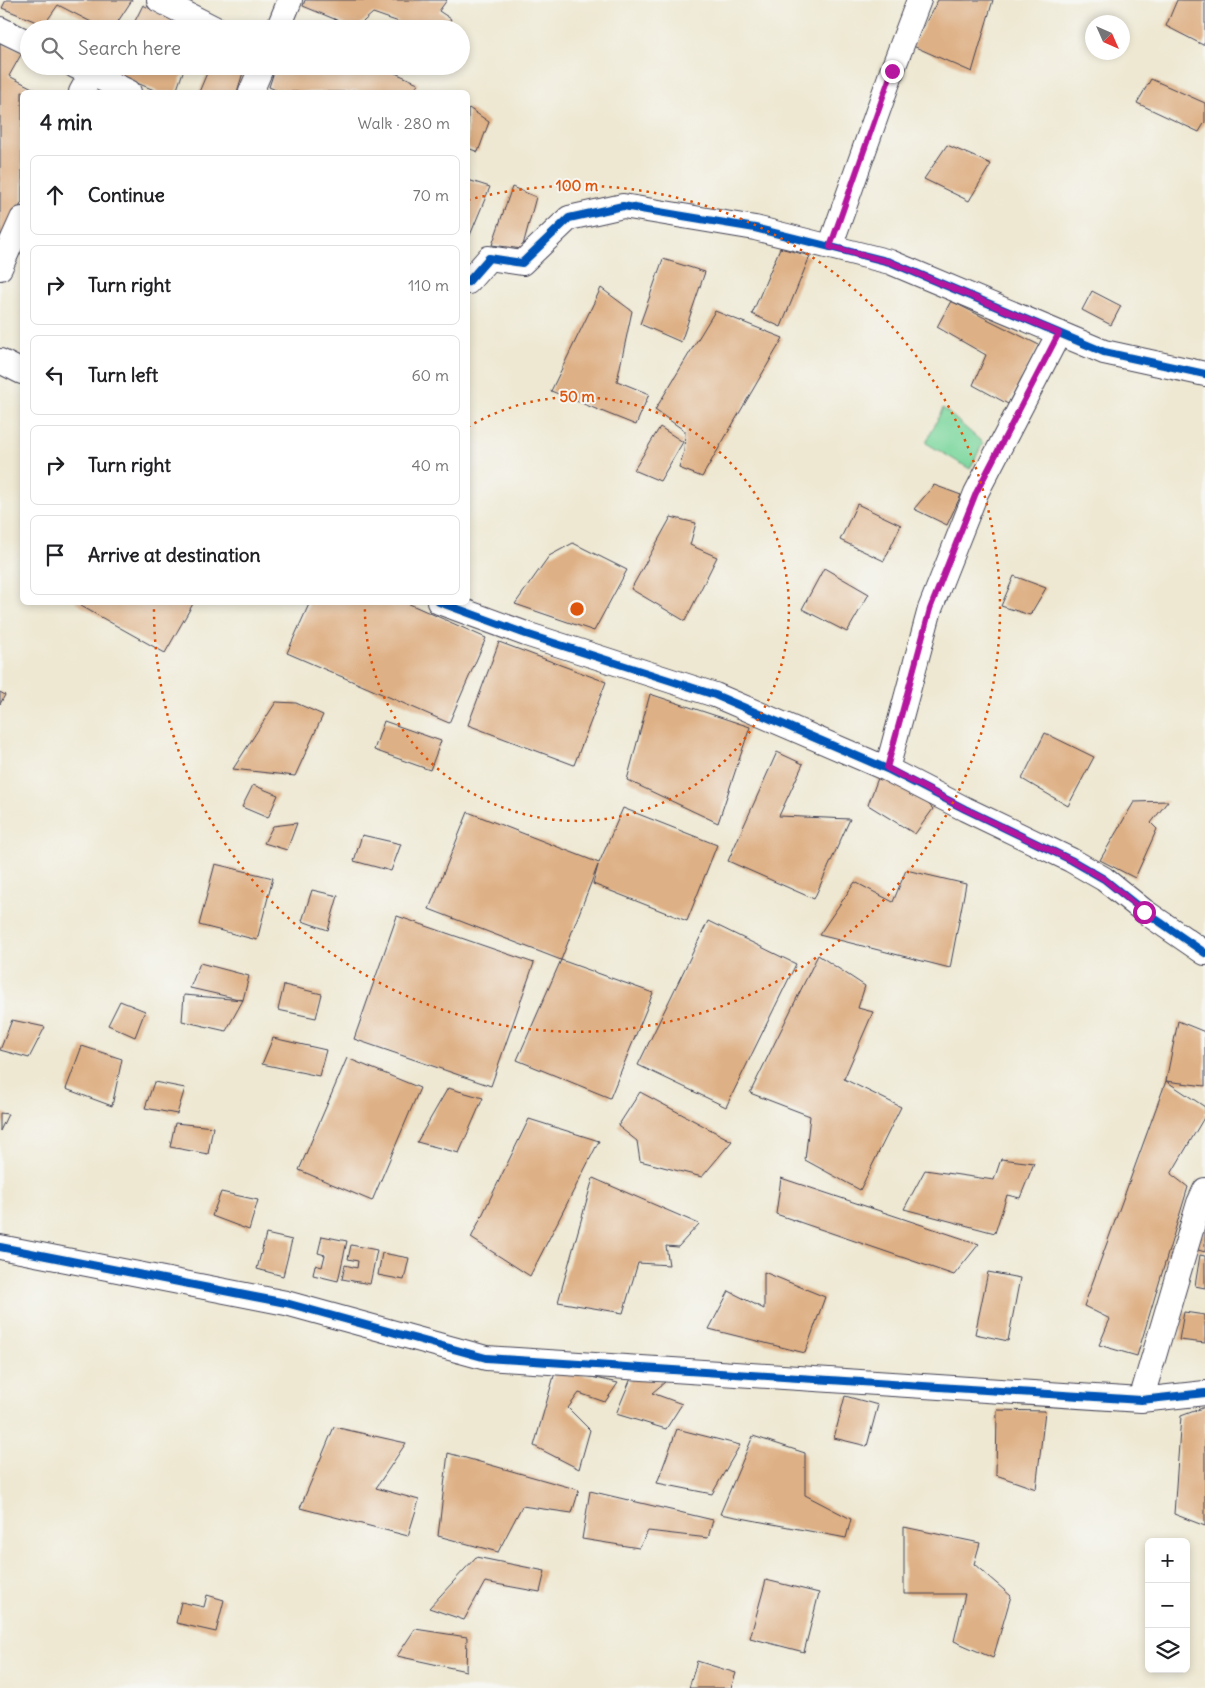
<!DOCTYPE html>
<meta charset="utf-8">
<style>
:root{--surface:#fff;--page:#f2f2f2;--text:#202124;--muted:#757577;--line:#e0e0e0}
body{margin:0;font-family:Delius,sans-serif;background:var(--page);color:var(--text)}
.controls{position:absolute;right:15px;bottom:15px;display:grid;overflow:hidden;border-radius:8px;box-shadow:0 2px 8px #0003}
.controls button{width:45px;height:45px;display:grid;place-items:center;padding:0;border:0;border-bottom:1px solid var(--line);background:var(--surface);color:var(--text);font:25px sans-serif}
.compass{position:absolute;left:1085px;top:15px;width:45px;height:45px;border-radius:50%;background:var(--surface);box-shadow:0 2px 8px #0003;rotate:135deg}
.stop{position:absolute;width:15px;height:15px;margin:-11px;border:4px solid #b5179e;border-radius:50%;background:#fff}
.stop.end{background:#b5179e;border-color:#fff;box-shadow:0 1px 5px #0008}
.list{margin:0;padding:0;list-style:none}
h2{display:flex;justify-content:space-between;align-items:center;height:65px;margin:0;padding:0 20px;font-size:21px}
h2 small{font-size:16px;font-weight:400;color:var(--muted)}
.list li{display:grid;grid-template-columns:32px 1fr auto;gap:15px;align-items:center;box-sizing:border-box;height:80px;margin:0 10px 10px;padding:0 10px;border:1px solid var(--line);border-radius:8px}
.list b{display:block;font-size:19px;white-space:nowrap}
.list em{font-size:16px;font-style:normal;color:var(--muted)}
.icon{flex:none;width:28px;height:28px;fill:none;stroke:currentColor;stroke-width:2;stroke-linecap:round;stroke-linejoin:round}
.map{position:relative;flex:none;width:1205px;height:1688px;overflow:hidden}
.search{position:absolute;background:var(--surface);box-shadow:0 2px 8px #0003;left:20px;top:20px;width:450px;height:55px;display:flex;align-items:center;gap:12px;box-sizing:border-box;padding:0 18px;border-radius:28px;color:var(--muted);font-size:19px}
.panel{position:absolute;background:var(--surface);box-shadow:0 2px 8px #0003;left:20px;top:90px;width:450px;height:515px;border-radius:8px}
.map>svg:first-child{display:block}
.green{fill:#7dd79e;stroke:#507c6c}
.building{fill:#deb085}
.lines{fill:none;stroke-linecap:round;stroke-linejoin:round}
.street-casing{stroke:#414052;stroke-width:26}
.street{stroke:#fff;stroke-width:24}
.cycleway-casing{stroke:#f6f6f2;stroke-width:11}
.cycleway{stroke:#0057b8;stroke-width:8}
.route{stroke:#b5179e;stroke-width:6}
.ring{fill:none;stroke:#de560e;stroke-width:2.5;stroke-dasharray:2.5 5}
.centre{fill:#de560e;stroke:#f6f6f2;stroke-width:2.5}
.ring-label{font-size:15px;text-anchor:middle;font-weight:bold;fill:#de560e;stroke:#f6f6f2;stroke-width:4;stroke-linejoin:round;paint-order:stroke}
</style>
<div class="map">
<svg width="1205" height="1688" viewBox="0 0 1205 1688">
<rect width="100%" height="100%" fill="#f6f6f2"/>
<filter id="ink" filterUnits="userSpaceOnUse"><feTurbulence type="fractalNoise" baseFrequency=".02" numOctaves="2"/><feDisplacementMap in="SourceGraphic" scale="10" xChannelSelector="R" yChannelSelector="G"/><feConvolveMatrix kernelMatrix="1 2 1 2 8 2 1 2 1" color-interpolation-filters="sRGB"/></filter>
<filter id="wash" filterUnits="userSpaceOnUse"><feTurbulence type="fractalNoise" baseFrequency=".0096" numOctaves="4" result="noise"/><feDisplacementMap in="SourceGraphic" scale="20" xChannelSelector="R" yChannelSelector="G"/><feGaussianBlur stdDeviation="1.12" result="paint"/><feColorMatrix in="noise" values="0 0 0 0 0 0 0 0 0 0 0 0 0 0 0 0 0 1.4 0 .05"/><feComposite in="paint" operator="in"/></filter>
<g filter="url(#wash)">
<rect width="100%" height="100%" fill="#eee8d2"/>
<path class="green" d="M943 408 983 443 970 469 926 443Z"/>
<g id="blocks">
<path class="building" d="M6 0H132L113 29H105L58 5 44 25 2 8Z
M305 0H447L439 11 451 19 445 29H419L373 13 356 28 303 6Z
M938 0H993L972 72 913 46Z
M1177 0H1205V42L1203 45 1166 26Z
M143 5 189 29H131Z
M0 43 23 51 9 76 40 92H22V202L0 244Z
M112 66H185L176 92H159L110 72Z
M210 66H245L237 92H199Z
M276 66H314L331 69 334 66H379L418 83 414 92H364L352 90 350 92H280L269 87Z
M1151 79 1205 103V122L1199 132 1137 103Z
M469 108 489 122 478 152 468 148V109Z
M947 145 991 164 969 201 924 179Z
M468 180 490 187 468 240Z
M512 187 536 197 522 249 492 245Z
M780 248 810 256 781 327 752 314Z
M663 259 705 272 681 342 640 324Z
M601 288 632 311 617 381 649 394 636 425 551 391Z
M1092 291 1121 306 1111 325 1082 310Z
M951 301 1039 345 1008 404 973 385 986 355 937 327Z
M715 311 783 338 702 477 679 468 684 451 685 431 655 410Z
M660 427 683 442 660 481 634 470Z
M934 485 961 495 947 525 914 509Z
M857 504 901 525 884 561 840 540Z
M671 517 696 523 690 545 717 557 685 621 631 589Z
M573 543 627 570 594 631 515 604 549 556Z
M824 568 869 594 847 632 802 609Z
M1014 576 1046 588 1030 615 1001 606Z
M74 602H194L165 653Z
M310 602H405L486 638 449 723 287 653Z
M499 642 606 682 574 765 468 725Z
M0 692 5 695 0 704Z
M650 694 750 727 718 823 627 780Z
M276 702 296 703 323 715 295 776 233 769Z
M384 721 441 741 430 770 374 750Z
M1045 733 1094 757 1068 806 1022 779Z
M777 752 803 764 779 816 850 819 814 899 728 861Z
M904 777 933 809 915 834 868 805 878 778Z
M253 785 278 795 268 818 242 807Z
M1168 801 1151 823 1157 829 1135 878 1100 860 1134 802Z
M623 808 717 845 687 921 593 884 598 865 561 960 429 909 468 812 599 863Z
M297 823 287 850 264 843 273 826Z
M362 835 401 844 391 871 354 861Z
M215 864 273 878 257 940 199 925Z
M906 870 966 884 950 968 819 935 855 882 893 902Z
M312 890 338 896 328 930 302 921Z
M397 916 534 963 491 1086 354 1039Z
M708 921 796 964 726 1107 638 1065Z
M818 955 865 986 858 1008 873 1012 844 1079 901 1107 860 1190 805 1160 810 1116 750 1093Z
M561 960 653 993 610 1098 517 1060Z
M200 963 249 976 243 1000 190 988Z
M284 985 322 994 316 1018 278 1010Z
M184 995 243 1000 226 1031 182 1021Z
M120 1001 145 1011 135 1037 108 1025Z
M12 1020 45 1027 29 1058 0 1050Z
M1178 1021 1205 1032V1086L1166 1081Z
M273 1038 326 1050 319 1076 262 1064Z
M82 1046 122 1059 112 1106 66 1089Z
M347 1058 420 1088 372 1201 299 1170Z
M1166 1081 1205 1107V1116L1171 1174 1188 1187 1137 1356 1099 1345 1110 1319 1084 1306Z
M154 1082 185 1088 177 1114 145 1108Z
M448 1088 483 1098 459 1153 417 1142Z
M640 1092 732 1141 702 1177 640 1161 637 1141 618 1126Z
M0 1113 8 1114 0 1131Z
M529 1119 599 1141 530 1276 471 1238Z
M175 1123 213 1127 208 1154 170 1147Z
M1001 1159 1034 1163 1020 1198 1007 1195 995 1233 904 1209 925 1170 994 1180Z
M593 1178 699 1224 678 1247 666 1246 669 1265 638 1263 623 1313 558 1302Z
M781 1178 979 1244 954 1275 776 1214Z
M221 1192 258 1200 249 1230 212 1216Z
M1205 1228V1252L1195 1249Z
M266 1234 292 1240 283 1276 257 1269Z
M322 1236 347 1241 338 1281 313 1275 315 1265 322 1267 325 1255 318 1253Z
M351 1245 377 1250 370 1284 342 1279 345 1265 357 1268 358 1261 348 1259Z
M382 1253 409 1258 404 1280 378 1275Z
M1200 1255 1205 1256V1288L1195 1286Z
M764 1272 825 1297 805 1353 709 1329 729 1291 764 1309Z
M988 1272 1020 1278 1008 1341 975 1334Z
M1184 1312 1205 1315V1343L1179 1340Z
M556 1369 618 1383 605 1402 579 1393 568 1408 590 1430 579 1469 534 1446Z
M632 1376 665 1382 652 1393 682 1404 666 1429 616 1414Z
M845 1396 878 1405 867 1446 834 1438Z
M1205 1407V1526L1174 1514 1181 1416Z
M997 1410 1045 1411 1036 1489 996 1475Z
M334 1427 406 1443 376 1488 419 1500 408 1536 300 1508Z
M677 1429 740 1445 712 1494 657 1483Z
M753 1436 805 1453V1495L851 1519 846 1538 720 1514Z
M448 1453 579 1490 572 1513 522 1506 498 1552 438 1536Z
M590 1491 713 1520 708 1538 648 1531 639 1548 582 1539Z
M904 1527 980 1543 974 1564 1011 1596 993 1658 954 1641 965 1594H904Z
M476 1557 545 1571 540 1592 485 1582 464 1620 429 1608Z
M766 1580 819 1593 804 1652 750 1638Z
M207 1595 224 1600 216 1632 176 1623 181 1602 204 1607Z
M415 1629 467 1637 466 1671 397 1656Z
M697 1661 736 1673 731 1688H689Z"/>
</g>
</g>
<g filter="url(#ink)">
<use href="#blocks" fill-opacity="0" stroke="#414052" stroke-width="1"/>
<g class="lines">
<defs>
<path id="street" d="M159 0 216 29
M0 29 29 43
M278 29 290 0
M75 66 129 92
M81 92 91 74
M251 92 262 66
M830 247 892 71 919 0
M0 268 22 219
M468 282 489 258 522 263 569 218 623 206 755 228 890 262 1104 352 1205 374
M0 361 22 372
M439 602 526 634 715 695 887 769 965 809 1071 860 1104 879 1144 911 1205 953
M887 769 930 609 976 493 1059 333
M0 1247 286 1303 486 1358 1141 1400 1205 1393
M1141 1400 1199 1203 1205 1190"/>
</defs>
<use href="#street" class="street-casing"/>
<use href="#street" class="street"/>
<defs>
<path id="cycleway" d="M468 282 489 258 522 263 569 218 623 206 755 228 890 262 1104 352 1205 374
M439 602 526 634 715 695 887 769 965 809 1071 860 1104 879 1144 911 1205 953
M0 1247 286 1303 486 1358 1141 1400 1205 1393"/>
</defs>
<use href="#cycleway" class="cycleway-casing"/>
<use href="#cycleway" class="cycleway"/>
</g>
</g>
<g class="lines" filter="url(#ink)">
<path class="route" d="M892 71 830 247 890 262 1059 333 976 493 930 609 887 768 965 809 1071 860 1104 879 1144 912"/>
</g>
<g class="ring">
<path d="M468 427A212 212 0 1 1 365 603"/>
<path d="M468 200A423 423 0 1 1 154 605"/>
</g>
<circle cx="577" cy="609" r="8" class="centre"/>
<g class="ring-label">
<text x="577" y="191">100 m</text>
<text x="577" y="402">50 m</text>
</g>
</svg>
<div class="controls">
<button>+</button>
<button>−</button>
<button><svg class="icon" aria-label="layers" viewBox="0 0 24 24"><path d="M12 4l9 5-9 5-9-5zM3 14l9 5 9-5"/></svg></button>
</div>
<svg class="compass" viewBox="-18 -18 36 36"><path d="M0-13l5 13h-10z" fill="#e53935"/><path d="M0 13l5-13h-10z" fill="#757577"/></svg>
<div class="stop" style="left:1144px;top:912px"></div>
<div class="stop end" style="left:892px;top:71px"></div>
<div class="search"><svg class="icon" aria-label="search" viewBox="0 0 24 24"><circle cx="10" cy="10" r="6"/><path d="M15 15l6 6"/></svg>Search here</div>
<section class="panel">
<h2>4 min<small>Walk · 280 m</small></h2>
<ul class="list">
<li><svg class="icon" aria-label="ahead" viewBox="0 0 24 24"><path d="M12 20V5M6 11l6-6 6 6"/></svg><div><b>Continue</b></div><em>70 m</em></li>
<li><svg class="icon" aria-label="right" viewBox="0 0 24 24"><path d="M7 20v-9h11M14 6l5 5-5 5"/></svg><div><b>Turn right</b></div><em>110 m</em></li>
<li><svg class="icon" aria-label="left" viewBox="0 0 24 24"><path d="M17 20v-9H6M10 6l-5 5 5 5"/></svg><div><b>Turn left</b></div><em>60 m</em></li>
<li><svg class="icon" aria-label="right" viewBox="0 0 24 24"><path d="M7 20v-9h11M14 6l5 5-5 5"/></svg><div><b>Turn right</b></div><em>40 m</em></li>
<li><svg class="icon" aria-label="arrive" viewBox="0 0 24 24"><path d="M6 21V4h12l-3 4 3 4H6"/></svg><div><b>Arrive at destination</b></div></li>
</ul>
</section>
</div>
